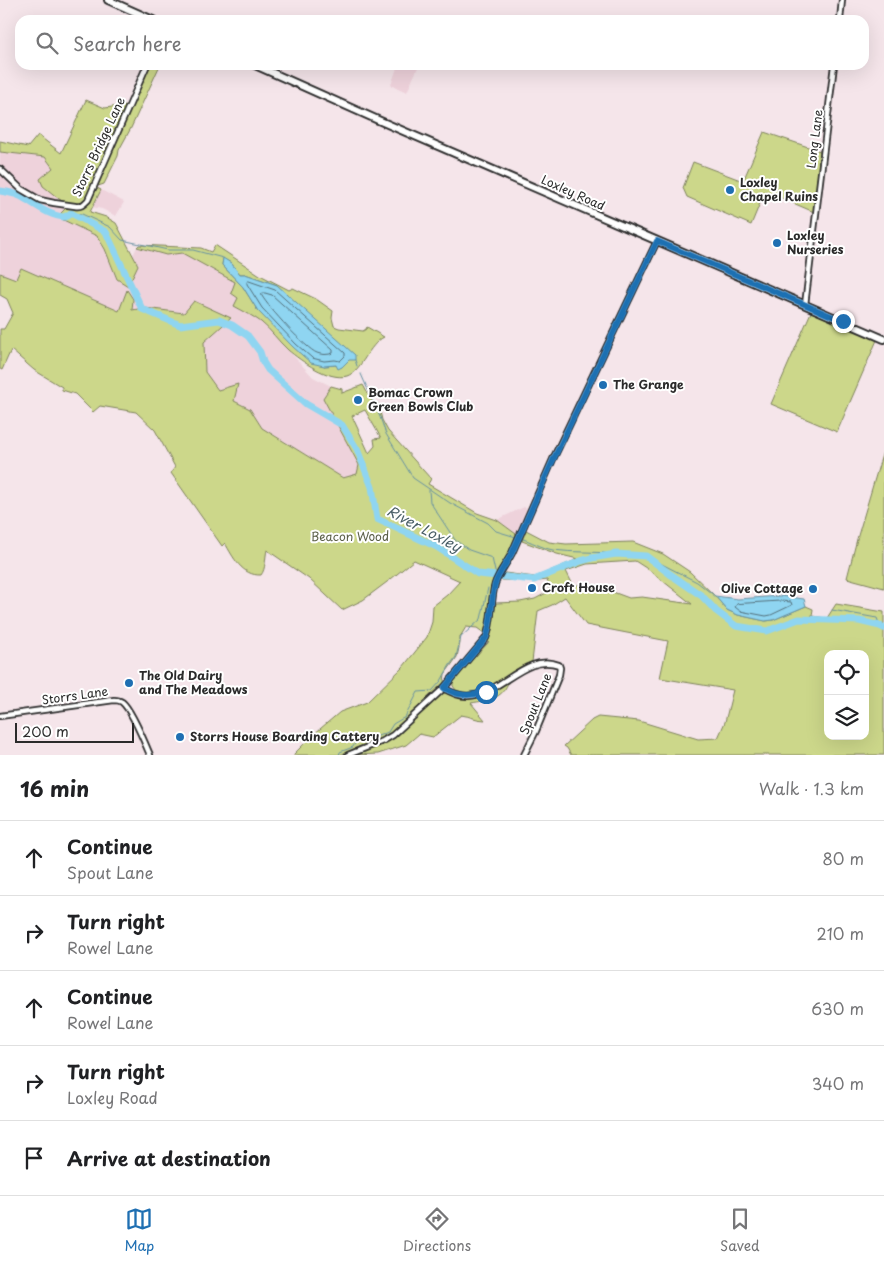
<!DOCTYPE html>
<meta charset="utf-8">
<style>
:root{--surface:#fff;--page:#f6f6f6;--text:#202124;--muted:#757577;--line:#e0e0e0;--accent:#1f6fb2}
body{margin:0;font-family:"Playpen Sans",sans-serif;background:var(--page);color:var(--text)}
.controls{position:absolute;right:15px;bottom:15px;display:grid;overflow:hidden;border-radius:10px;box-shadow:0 5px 20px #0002}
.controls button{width:45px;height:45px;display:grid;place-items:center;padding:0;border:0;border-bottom:1px solid var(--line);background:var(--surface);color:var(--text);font:25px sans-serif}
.scale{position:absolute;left:15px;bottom:12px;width:119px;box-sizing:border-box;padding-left:5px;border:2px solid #2b2b2b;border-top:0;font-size:14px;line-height:18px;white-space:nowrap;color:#2b2b2b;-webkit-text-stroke:4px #fff;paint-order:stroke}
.stop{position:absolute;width:15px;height:15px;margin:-11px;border:4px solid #1f6fb2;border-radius:50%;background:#fff}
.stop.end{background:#1f6fb2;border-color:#fff;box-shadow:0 1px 5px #0008}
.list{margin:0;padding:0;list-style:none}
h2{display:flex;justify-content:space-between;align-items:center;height:65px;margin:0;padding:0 20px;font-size:21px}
h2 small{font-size:16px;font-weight:400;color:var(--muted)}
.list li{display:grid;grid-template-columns:32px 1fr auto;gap:15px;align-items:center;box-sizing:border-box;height:75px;padding:0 20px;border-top:1px solid var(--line)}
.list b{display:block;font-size:19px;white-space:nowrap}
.list p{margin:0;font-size:16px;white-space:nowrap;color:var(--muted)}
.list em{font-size:16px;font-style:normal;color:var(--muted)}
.icon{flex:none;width:28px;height:28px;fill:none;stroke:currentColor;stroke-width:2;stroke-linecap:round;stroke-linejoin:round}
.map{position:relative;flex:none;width:884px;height:755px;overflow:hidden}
.search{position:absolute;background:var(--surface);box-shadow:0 5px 20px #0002;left:15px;right:15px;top:15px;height:55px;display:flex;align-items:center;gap:12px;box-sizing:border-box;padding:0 18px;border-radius:15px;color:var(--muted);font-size:19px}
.sheet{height:440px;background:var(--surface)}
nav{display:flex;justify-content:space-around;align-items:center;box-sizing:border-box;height:70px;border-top:1px solid var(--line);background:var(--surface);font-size:14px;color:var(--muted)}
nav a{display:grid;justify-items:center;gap:2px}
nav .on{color:var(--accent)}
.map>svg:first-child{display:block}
.built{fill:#eed2db}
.green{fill:#ccd78a;stroke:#7c815a;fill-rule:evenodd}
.water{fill:#8fd5f1;stroke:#6791a2}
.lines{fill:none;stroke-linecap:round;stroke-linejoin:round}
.shore{stroke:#536f7a;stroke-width:1}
.stream{stroke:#6791a2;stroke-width:1}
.river{stroke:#8fd5f1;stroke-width:7}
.minor-casing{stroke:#2b2b2b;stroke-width:8}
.secondary-casing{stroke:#2b2b2b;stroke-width:10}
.minor{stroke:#fff;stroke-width:4.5}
.secondary{stroke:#fff;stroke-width:6}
.route{stroke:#1f6fb2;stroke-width:6}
.poi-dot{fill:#1f6fb2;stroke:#fff;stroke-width:2}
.labels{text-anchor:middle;stroke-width:4;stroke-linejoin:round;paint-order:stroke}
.street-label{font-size:12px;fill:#2b2b2b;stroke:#fff}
.poi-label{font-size:12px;font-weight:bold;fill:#2b2b2b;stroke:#fff;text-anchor:start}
.park-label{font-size:12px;fill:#5b5f48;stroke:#fff}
.water-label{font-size:14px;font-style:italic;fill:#495e66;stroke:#fff}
</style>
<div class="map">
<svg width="884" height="755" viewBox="0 0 884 755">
<rect width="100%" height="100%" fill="#f5e5ea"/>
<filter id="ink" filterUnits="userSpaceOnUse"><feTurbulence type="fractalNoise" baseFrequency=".02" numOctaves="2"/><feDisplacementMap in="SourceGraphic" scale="10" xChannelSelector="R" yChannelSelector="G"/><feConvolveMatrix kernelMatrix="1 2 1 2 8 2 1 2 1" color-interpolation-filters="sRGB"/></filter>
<g filter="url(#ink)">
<path class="built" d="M398 65H419L407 92 391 85Z
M0 152 45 157 53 168 40 179 68 206 58 217 97 236 105 249 117 279 138 265 133 255 137 247 166 255 182 253 236 282 238 298 235 306 262 322 313 377 331 386 323 398 359 465 357 474 343 478 262 428 250 409 234 401 238 385 218 390 205 372 204 342 230 318 145 308 131 310 127 291 119 311 21 268 16 279 0 273Z
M101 190 124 202 116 216 102 209 92 207Z
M524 507 527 509 516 534 497 520Z"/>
<path class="green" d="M149 65H160L131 128 119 150 118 156 104 184 95 187 101 190 90 212 106 217 116 223 138 265 128 286 117 279 105 249 97 236 57 217 68 206 43 186 40 179 53 168 45 157 0 152V141L28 147 38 135 61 153 86 100 105 108 126 105 91 185 95 187Z
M764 132 820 151 814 212 765 191 751 225 687 197 683 188 693 162 743 181Z
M139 245 201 248 211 252 215 245 260 275 289 290 293 288 316 299 333 311 332 318 334 326 339 328 363 331 366 329 367 327 384 337C368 345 362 371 347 376 329 381 301 361 288 350 278 341 271 330 261 322 253 316 243 311 234 306L238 298 231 293 235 282 182 253 166 255 137 247ZM223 259 231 263 240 274H245L277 285 349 360 342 367 336 365 324 366 258 311 243 287 222 265Z
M21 268 119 311 127 290 133 299 132 310 145 308 184 313 194 301 231 318 204 342 205 372 218 390 238 384 234 401 250 409 262 428 343 478 357 474 359 465 323 398 331 386 342 389V393L363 385 374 405 378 403 382 420 388 431 431 479 428 484 477 513 497 520 516 534 508 554 495 574 491 587 488 618 484 633 477 628 466 627 460 637V643L457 657 445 674 444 682 391 733 340 755H293L314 734 340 712 367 702 403 667 427 637 432 622 433 606 447 595 460 581 414 560 391 579 363 600 342 610 309 579 267 550C265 557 266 569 261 575 242 576 233 557 225 543L222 546 171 473 175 467 155 430 136 412 100 406 93 412 75 394 62 390V387L34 370 11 350 2 370 0 369V329H4L13 313 7 299 0 295V273L16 279ZM365 410 381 438 374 439 375 446 369 453 352 416Z
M811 312 877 340 837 432 771 404Z
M884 448V588L847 578 857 539Z
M526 530 549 542 566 544 633 542 663 554 690 572 715 596 727 610 738 615 756 619 766 621 773 620 806 606 813 609 812 616 827 618 836 604 884 612V755H571L567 748 564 746 592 720 598 717 639 721 698 739 718 738 725 722 733 690 660 678 668 641 586 625 565 597 552 605 538 611 532 662 521 667 506 678 484 690 465 693 456 690 453 686V680L488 643 496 603 520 602 535 599 550 591 547 580 539 581 502 580 505 573 535 577 578 559 557 554 522 541ZM635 561 649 570 692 604 642 597 629 598 594 585H573L566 571 587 564ZM828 654H865V736H828Z
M509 680C503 700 488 700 471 703L485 720C476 720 470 716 461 715L433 737 419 734 406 745 378 754 354 755 392 739 443 693C449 694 455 697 462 698 481 699 494 690 509 680Z"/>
<path class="water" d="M223 258 231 263 240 274H245L277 285 355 355V360H349L342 367 338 369 336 365 324 366 311 363 293 347 258 311 243 287 222 265Z
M715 596 738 599 781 596 804 599 806 606 773 620 765 621 738 615 727 610Z"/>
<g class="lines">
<path class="shore" d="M249 281 275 290 345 353V356L340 361 335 360 324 361 312 358 296 344 262 308 247 284V282Z
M262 293H265L272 295 333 350V353C328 355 322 355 317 353 306 349 268 307 262 296Z
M781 601 791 602 792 605 771 615 766 616 740 611 735 607 737 604Z"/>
<path class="stream" d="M71 213 82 214 110 227 122 240 168 250H193L223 258
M355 360 357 366
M361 374 380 417 386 434 413 478 450 503 488 523 496 531 516 537
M429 490 430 502 455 540 469 550 492 558 496 576
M520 538C531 541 542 548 553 550 574 553 595 551 616 554
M652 561H656L697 582 715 596
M832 610 877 618 880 626
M339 755 340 752 353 747 357 739 368 740 388 732 393 724 405 717 418 692 432 691 441 681 450 665 456 657 461 637 481 619 488 588"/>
<path class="river" d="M0 191C7 192 14 193 20 196 35 204 48 216 65 217L71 213 106 232 142 309 180 325 219 320 232 325 248 336 260 352 263 362 268 370 306 404 342 425 357 449 372 487 377 519 437 547 478 574 534 580 581 561 592 558 616 554 646 556 670 574 702 596 716 611 736 626 767 631 799 619 859 621 880 626 884 628"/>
<defs>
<path id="minor" d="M840 20 842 0
M0 169 21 189 33 196 40 200 54 203 75 206C81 207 83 205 88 200L147 65
M805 305 834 65
M444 688C489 719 517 649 559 665L560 668 559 675 536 731 524 755
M0 716 114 700C117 700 119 700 122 702 131 709 145 743 150 755
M348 755 383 741 393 735 444 688 486 638C493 621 490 602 495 584 498 574 507 563 512 553L554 457 657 241"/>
<path id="secondary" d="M108 0 153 20
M255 65 378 120 884 339"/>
</defs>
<use href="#minor" class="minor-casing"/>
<use href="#secondary" class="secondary-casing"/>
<use href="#minor" class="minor"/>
<use href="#secondary" class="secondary"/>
</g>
</g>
<g class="lines" filter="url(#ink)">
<path class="route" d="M486 692C471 696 458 697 444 688L486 638C493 621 490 602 495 584 498 574 507 563 512 553L554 458 657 241 843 321"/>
</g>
<g class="poi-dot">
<circle cx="730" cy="190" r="5"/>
<circle cx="777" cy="243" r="5"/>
<circle cx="603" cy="385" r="5"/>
<circle cx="358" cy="400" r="5"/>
<circle cx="532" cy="588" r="5"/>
<circle cx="813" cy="589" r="5"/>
<circle cx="129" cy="683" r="5"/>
<circle cx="180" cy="737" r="5"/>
</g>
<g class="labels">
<g class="street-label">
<text transform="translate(815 139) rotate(-83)" y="4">Long Lane</text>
<text transform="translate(99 147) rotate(-65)" y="4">Storrs Bridge Lane</text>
<text transform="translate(573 193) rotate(24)" y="4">Loxley Road</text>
<text transform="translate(75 696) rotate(-8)" y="4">Storrs Lane</text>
<text transform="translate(536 704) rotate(-68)" y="4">Spout Lane</text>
</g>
<g class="poi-label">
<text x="740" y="187">Loxley<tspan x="740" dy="14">Chapel Ruins</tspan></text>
<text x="787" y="240">Loxley<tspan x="787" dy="14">Nurseries</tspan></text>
<text x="613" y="389">The Grange</text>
<text x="368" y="397">Bomac Crown<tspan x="368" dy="14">Green Bowls Club</tspan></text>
<text x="542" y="592">Croft House</text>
<text x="803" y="593" text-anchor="end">Olive Cottage</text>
<text x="139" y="680">The Old Dairy<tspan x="139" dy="14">and The Meadows</tspan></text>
<text x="190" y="741">Storrs House Boarding Cattery</text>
</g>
<g class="park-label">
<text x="350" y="541">Beacon Wood</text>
</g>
<g class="water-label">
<text transform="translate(424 529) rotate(28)" y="5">River Loxley</text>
</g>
</g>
</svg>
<div class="controls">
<button><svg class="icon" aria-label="locate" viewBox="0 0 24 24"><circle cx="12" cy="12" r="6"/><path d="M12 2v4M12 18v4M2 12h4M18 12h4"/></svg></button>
<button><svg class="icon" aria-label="layers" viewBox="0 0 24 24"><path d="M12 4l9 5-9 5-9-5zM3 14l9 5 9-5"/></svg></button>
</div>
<div class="scale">200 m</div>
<div class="stop" style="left:486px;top:692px"></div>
<div class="stop end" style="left:843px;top:321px"></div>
<div class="search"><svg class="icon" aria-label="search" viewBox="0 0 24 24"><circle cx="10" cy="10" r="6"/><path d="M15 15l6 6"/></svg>Search here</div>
</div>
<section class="sheet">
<h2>16 min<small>Walk · 1.3 km</small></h2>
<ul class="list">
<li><svg class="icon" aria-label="ahead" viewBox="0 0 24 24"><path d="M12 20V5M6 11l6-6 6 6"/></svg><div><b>Continue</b><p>Spout Lane</p></div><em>80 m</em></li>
<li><svg class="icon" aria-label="right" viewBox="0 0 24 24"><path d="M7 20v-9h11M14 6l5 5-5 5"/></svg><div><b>Turn right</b><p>Rowel Lane</p></div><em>210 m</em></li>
<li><svg class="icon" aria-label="ahead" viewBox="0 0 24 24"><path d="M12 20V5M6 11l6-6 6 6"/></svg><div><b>Continue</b><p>Rowel Lane</p></div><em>630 m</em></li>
<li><svg class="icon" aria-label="right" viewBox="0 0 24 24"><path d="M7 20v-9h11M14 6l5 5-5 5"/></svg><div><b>Turn right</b><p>Loxley Road</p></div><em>340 m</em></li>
<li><svg class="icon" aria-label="arrive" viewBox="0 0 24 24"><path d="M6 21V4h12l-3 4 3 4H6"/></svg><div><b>Arrive at destination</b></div></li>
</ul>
</section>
<nav>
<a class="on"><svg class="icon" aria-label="map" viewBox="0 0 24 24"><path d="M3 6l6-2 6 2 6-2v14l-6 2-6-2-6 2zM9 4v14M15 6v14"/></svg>Map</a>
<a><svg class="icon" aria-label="directions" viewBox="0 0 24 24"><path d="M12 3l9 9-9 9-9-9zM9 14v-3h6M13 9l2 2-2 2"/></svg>Directions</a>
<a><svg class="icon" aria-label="saved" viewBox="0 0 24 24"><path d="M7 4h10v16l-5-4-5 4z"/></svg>Saved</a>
</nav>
